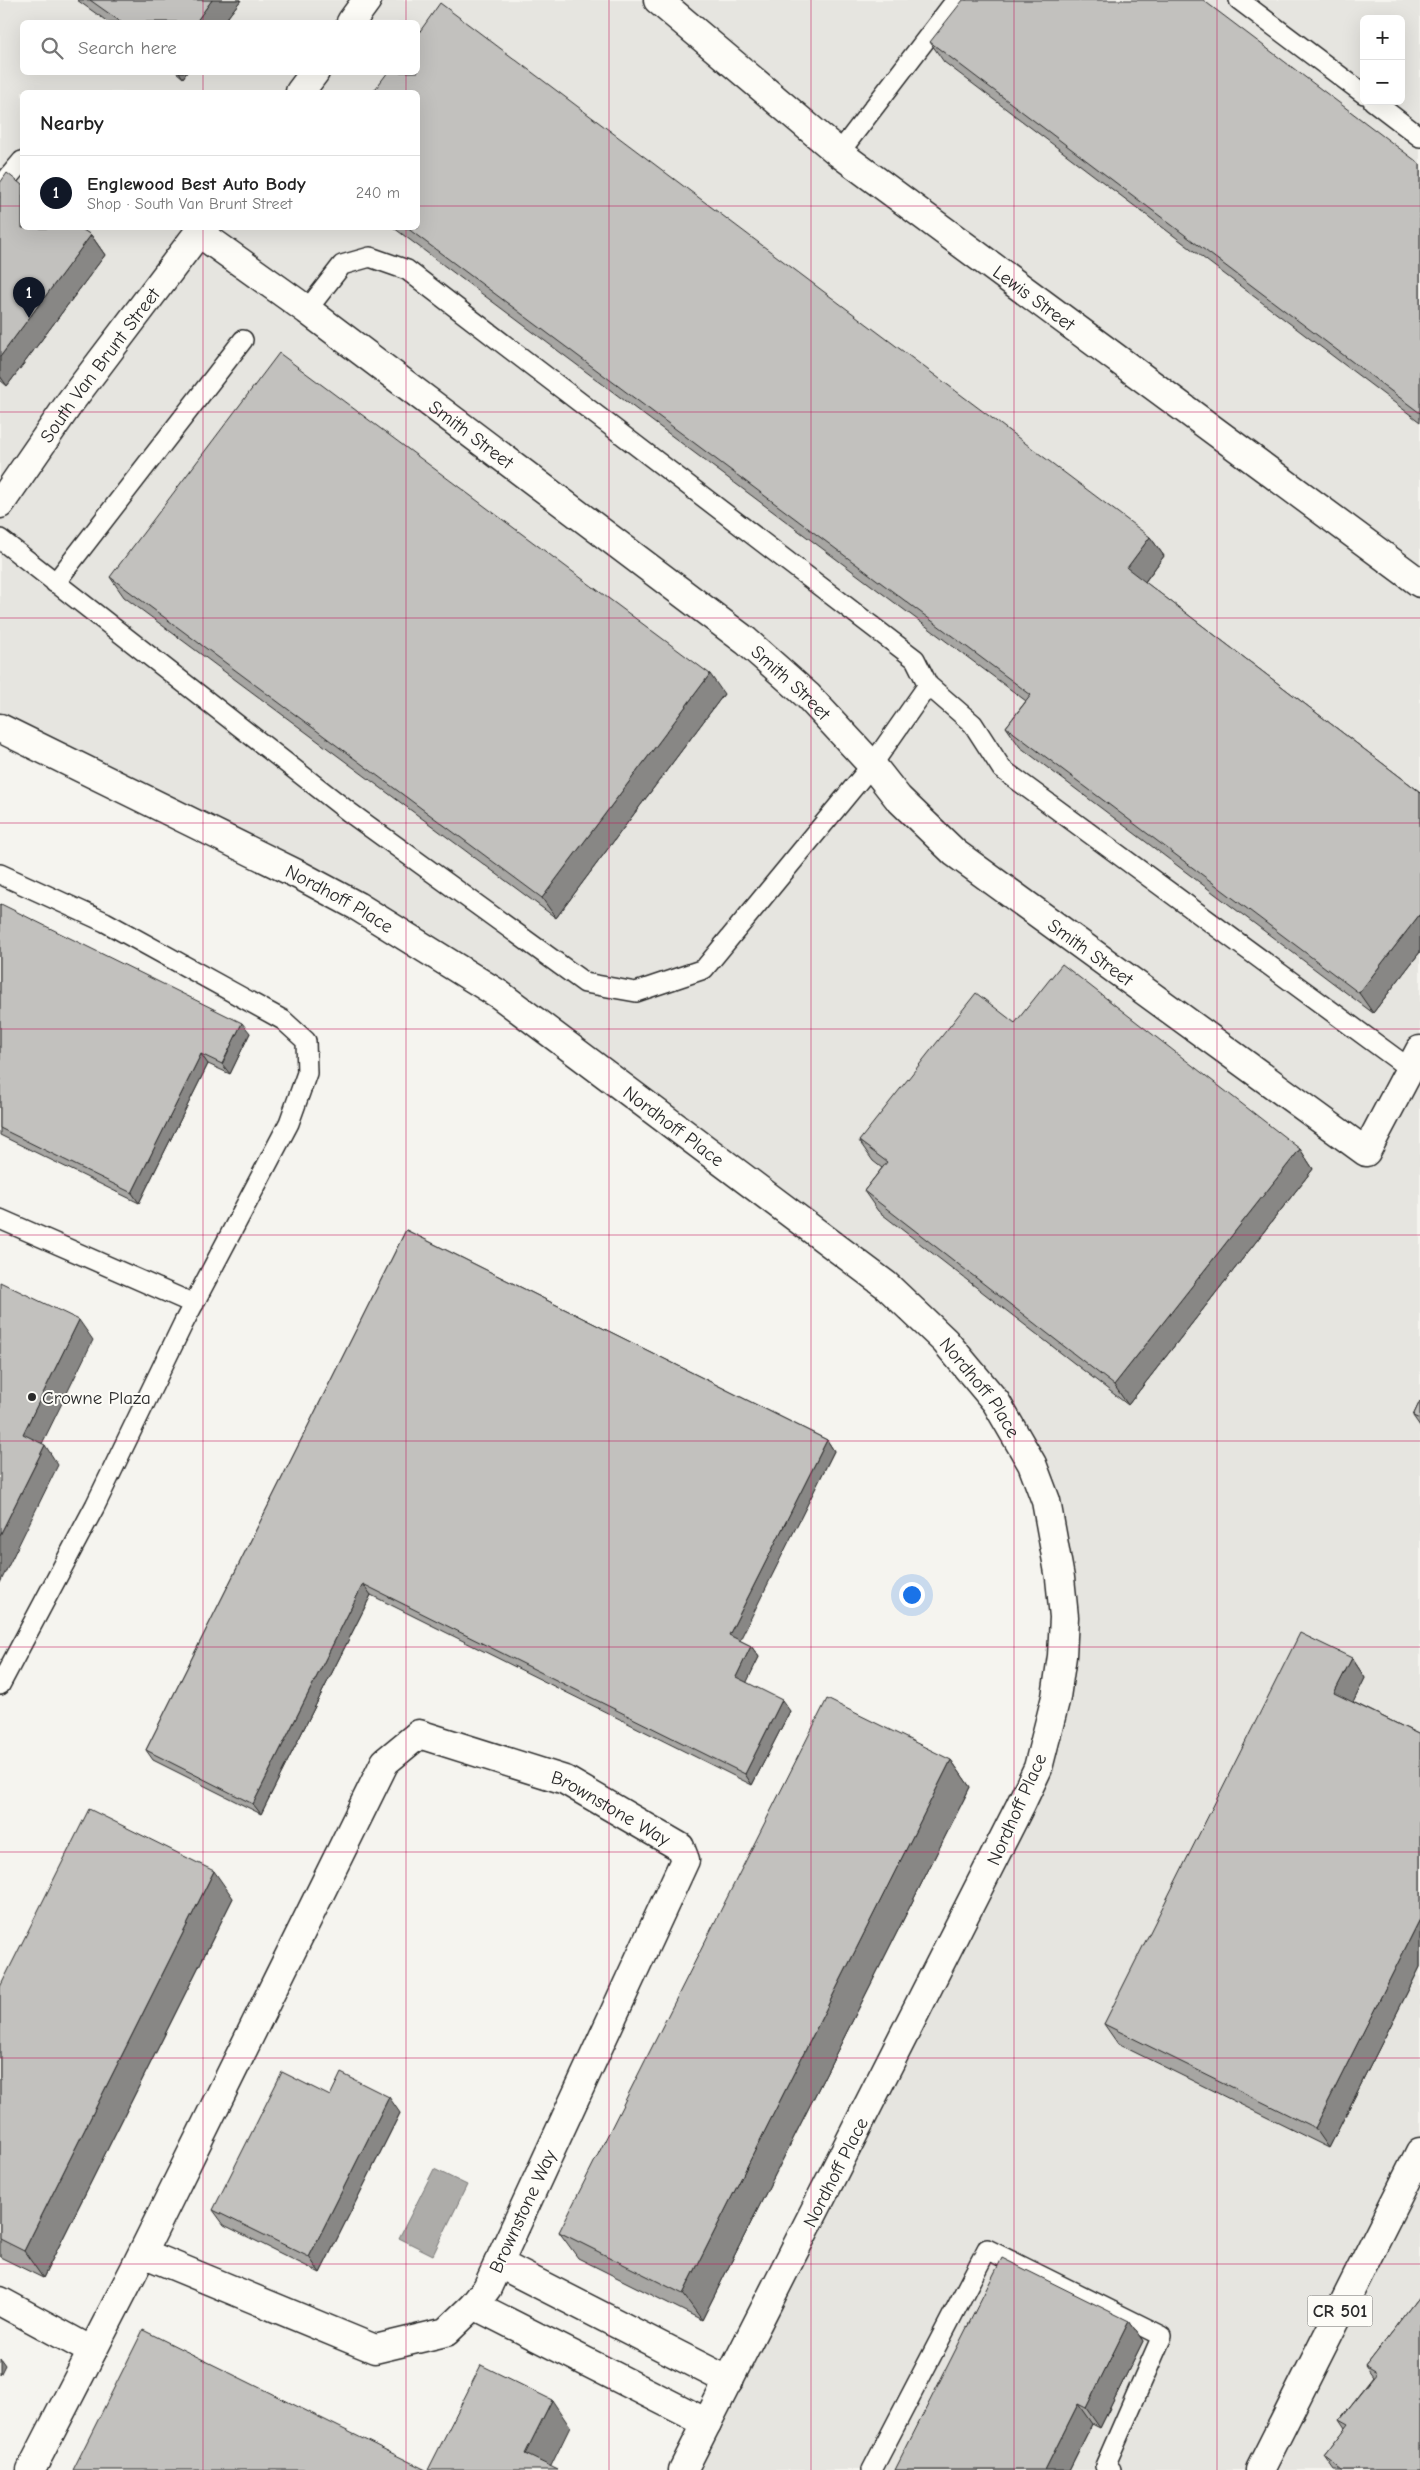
<!DOCTYPE html>
<meta charset="utf-8">
<style>
:root{--surface:#fff;--page:#f6f6f6;--text:#222;--muted:#767676;--line:#e0e0e0;--accent:#111827}
body{margin:0;font-family:"Comic Neue",sans-serif;background:var(--page);color:var(--text)}
.controls{position:absolute;right:15px;top:15px;display:grid;overflow:hidden;border-radius:8px;box-shadow:0 5px 20px #0002}
.controls button{width:45px;height:45px;display:grid;place-items:center;padding:0;border:0;border-bottom:1px solid var(--line);background:var(--surface);color:var(--text);font:25px sans-serif}
.you{position:absolute;left:911px;top:1594px;width:18px;height:18px;margin:-12px;border:4px solid #fff;border-radius:50%;background:#1a73e8;box-shadow:0 0 0 8px #1a73e833}
.badge{display:grid;place-items:center;width:32px;height:32px;border-radius:50%;background:var(--accent);color:#fff;font-size:16px;font-weight:700}
.pin{position:absolute;translate:-50% -41px;filter:drop-shadow(0 1px 2px #0008)}
.pin::after{content:'';position:absolute;top:26px;width:18px;height:15px;background:inherit;clip-path:polygon(0 0,100% 0,50% 100%)}
.list{margin:0;padding:0;list-style:none}
h2{display:flex;justify-content:space-between;align-items:center;height:65px;margin:0;padding:0 20px;font-size:21px}
h2 small{font-size:16px;font-weight:400;color:var(--muted)}
.list li{display:grid;grid-template-columns:32px 1fr auto;gap:15px;align-items:center;box-sizing:border-box;height:75px;padding:0 20px;border-top:1px solid var(--line)}
.list b{display:block;font-size:19px;white-space:nowrap}
.list p{margin:0;font-size:16px;white-space:nowrap;color:var(--muted)}
.list em{font-size:16px;font-style:normal;color:var(--muted)}
.icon{flex:none;width:28px;height:28px;fill:none;stroke:currentColor;stroke-width:2;stroke-linecap:round;stroke-linejoin:round}
.map{position:relative;flex:none;width:1420px;height:2470px;overflow:hidden}
.search{position:absolute;background:var(--surface);box-shadow:0 5px 20px #0002;left:20px;top:20px;width:400px;height:55px;display:flex;align-items:center;gap:12px;box-sizing:border-box;padding:0 18px;border-radius:8px;color:var(--muted);font-size:19px}
.panel{position:absolute;background:var(--surface);box-shadow:0 5px 20px #0002;left:20px;top:90px;width:400px;height:140px;border-radius:8px}
.map>svg:first-child{display:block}
.built{fill:#e6e5e0;fill-rule:evenodd}
.water{fill:#adaca9;stroke:#797877}
.lines{fill:none;stroke-linecap:round;stroke-linejoin:round}
.service-casing{stroke:#2b2b2b;stroke-width:22}
.minor-casing{stroke:#2b2b2b;stroke-width:31}
.tertiary-casing{stroke:#2b2b2b;stroke-width:31}
.primary-casing{stroke:#2b2b2b;stroke-width:31}
.service{stroke:#fdfcf7;stroke-width:19}
.minor{stroke:#fdfcf7;stroke-width:28}
.tertiary{stroke:#fdfcf7;stroke-width:28}
.primary{stroke:#fdfcf7;stroke-width:28}
.wall{fill:#a7a6a3;stroke:#2b2b2b}
.shaded-wall{fill:#888785;stroke:#2b2b2b}
.building{fill:#c2c1be;stroke:#2b2b2b}
.grid{fill:none;stroke:#c2185b;stroke-width:1;stroke-opacity:0.55}
.poi-dot{fill:#2b2b2b;stroke:#fdfcf7;stroke-width:2}
.labels{text-anchor:middle;stroke-width:4;stroke-linejoin:round;paint-order:stroke}
.shield{fill:#fdfcf7;stroke:#6a6a68;stroke-width:1}
.shield-label{font-size:18px;font-weight:bold;fill:#2b2b2b}
.street-label{font-size:19px;fill:#2b2b2b;stroke:#fdfcf7}
.poi-label{font-size:19px;fill:#2b2b2b;stroke:#fdfcf7;text-anchor:start}
</style>
<div class="map">
<svg width="1420" height="2470" viewBox="0 0 1420 2470">
<rect width="100%" height="100%" fill="#f5f4ef"/>
<filter id="ink" filterUnits="userSpaceOnUse"><feTurbulence type="fractalNoise" baseFrequency=".02" numOctaves="2"/><feDisplacementMap in="SourceGraphic" scale="10" xChannelSelector="R" yChannelSelector="G"/><feConvolveMatrix kernelMatrix="1 2 1 2 8 2 1 2 1" color-interpolation-filters="sRGB"/></filter>
<g filter="url(#ink)">
<path class="built" d="M0 0H1420V2470H683L1020 1807 1056 1697 1046 1501 945 1341 500 995 0 728ZM1364 19H1401V101H1364ZM22 22H418V72H22ZM22 92H418V228H22Z"/>
<path class="water" d="M434 2169 467 2185 433 2255 399 2238Z"/>
<g class="lines">
<defs>
<path id="service" d="M1239 0 1364 94
M1373 101 1420 137
M839 153 956 0
M0 187 22 161
M307 310 342 265 370 257 407 270 915 659 928 685 973 724 1002 769 1410 1069
M0 539 349 812 585 983 636 992 704 969 872 765 928 685
M55 583 243 340
M0 874 105 922 283 1020 306 1041 307 1073 289 1123 183 1324 95 1506 0 1685
M0 1219 194 1304
M872 2470 987 2249 1162 2336 1105 2466 1111 2470"/>
<g id="minor">
<path id="s1" d="M658 0 839 153 1420 583"/>
<path id="s2" d="M198 232 307 310 746 641 808 696 872 765 898 798 955 853 1366 1152 1420 1050"/>
<path id="s3" d="M0 728 301 876 357 906 500 995 886 1285 945 1341 996 1402 1032 1464 1046 1501 1060 1578 1064 1617 1062 1656 1056 1697 1038 1768 1020 1806 683 2470"/>
<path d="M498 2263 729 2381"/>
<path d="M0 2301 92 2351"/>
<path d="M474 2305 707 2423"/>
<path id="s4" d="M31 2470 134 2270 385 1762 419 1734 565 1780 680 1847 685 1860 487 2288 474 2305 446 2332 375 2349 143 2253"/>
</g>
<g id="tertiary">
<path d="M351 22 367 0"/>
<path d="M300 92 315 72"/>
<path id="s5" d="M0 504 71 401 202 228"/>
</g>
<path id="primary" d="M1260 2470 1420 2152"/>
</defs>
<use href="#service" class="service-casing"/>
<use href="#minor" class="minor-casing"/>
<use href="#tertiary" class="tertiary-casing"/>
<use href="#primary" class="primary-casing"/>
<use href="#service" class="service"/>
<use href="#minor" class="minor"/>
<use href="#tertiary" class="tertiary"/>
<use href="#primary" class="primary"/>
</g>
<path class="wall" d="M77 0H241L224 22H108Z
M930 42 1420 164V422L944 62Z
M176 72H187L183 78Z
M0 183 91 235 105 255 7 386 0 380Z
M394 228H418L1150 537 1164 556 1145 582 1420 792V952L1373 1013 1020 747 1006 727 1026 701Z
M110 577 724 694 556 918 124 597Z
M0 905 250 1033 230 1074 208 1064 139 1203 0 1135Z
M1015 1023 1300 1149 1313 1169 1128 1405 878 1211 864 1191 882 1168 873 1161 859 1141Z
M406 1230 827 1440 834 1451 739 1640 751 1646 759 1657 746 1682 790 1711 752 1785 371 1595 261 1814 153 1760 146 1750Z
M1420 1401V1426L1413 1416Z
M1352 1658 1365 1678 1353 1702 1420 1735V1967L1329 2148 1118 2044 1104 2024Z
M951 1760 970 1787 702 2320 578 2258 559 2232Z
M233 1898 43 2278 0 2257V1987Z
M330 2096 400 2113 320 2273 224 2225 213 2210Z
M1420 2295V2470H1334L1324 2456 1346 2428 1340 2419 1373 2377 1365 2366Z
M1129 2321 1143 2341 1100 2428 1092 2424 1069 2470H895Z"/>
<path class="shaded-wall" d="M212 0H241L224 22H196Z
M179 72H187L183 78Z
M91 235 105 255 7 386 0 376V357Z
M1150 537 1164 556 1141 587 1127 568Z
M710 674 724 694 556 918 542 898Z
M1420 914V952L1373 1013 1359 993Z
M242 1023 250 1033 230 1074 222 1064Z
M201 1054 208 1064 139 1203 132 1193Z
M1300 1149 1313 1169 1128 1405 1114 1385Z
M79 1320 93 1340 37 1454 23 1434Z
M827 1440 834 1451 737 1646 729 1635Z
M45 1445 58 1465 0 1583V1535Z
M363 1584 371 1595 261 1814 253 1804Z
M751 1646 759 1657 744 1688 736 1677Z
M1352 1658 1365 1678 1348 1713 1334 1693Z
M782 1700 790 1711 752 1785 745 1774Z
M951 1760 970 1787 702 2320 683 2294Z
M214 1871 233 1898 43 2278 24 2251Z
M1420 1919V1967L1329 2148 1315 2128Z
M389 2097 400 2113 320 2273 309 2257Z
M1129 2321 1143 2341 1100 2428 1086 2408Z
M0 2358 5 2365 0 2375Z
M552 2400 570 2427 549 2470 525 2454Z
M1078 2404 1092 2424 1069 2470H1045Z"/>
<path class="building" d="M90 0H212L196 22H121Z
M963 0H1203L1420 164V413L930 42Z
M440 3 1150 537 1127 568 1420 792V914L1359 993 1006 727 1031 695 407 228H418V92H373L388 72H418V34Z
M7 173 22 185V228H80L91 235 0 357V183Z
M279 353 710 674 542 898 110 577Z
M1 904 242 1023 222 1064 201 1054 132 1193 0 1128V905Z
M1062 964 1300 1149 1114 1385 864 1191 887 1162 859 1141 976 993 1015 1023Z
M406 1230 827 1440 729 1635 751 1646 736 1677 782 1700 745 1774 363 1584 253 1804 146 1750Z
M0 1282 79 1320 23 1434 45 1445 0 1535Z
M1420 1401V1419L1413 1416Z
M1300 1633 1352 1658 1334 1693 1420 1735V1919L1315 2128 1104 2024Z
M827 1699 951 1760 683 2294 559 2232Z
M89 1809 214 1871 24 2251 0 2239V1987Z
M282 2072 330 2096 341 2073 389 2097 309 2257 213 2210Z
M1002 2258 1129 2321 1086 2408 1078 2404 1045 2470H895Z
M1420 2295V2470H1342L1324 2456 1349 2424 1340 2419 1377 2373 1365 2366Z
M143 2330 426 2470H73Z
M481 2365 552 2400 525 2454 558 2470H428Z"/>
</g>
<path class="grid" d="M203 0V22M406 0V22M609 0V2470M811 0V2470M1014 0V2470M1217 0V2470M203 72V92M406 72V92M0 206H22M418 206H1420M203 228V2470M406 228V2470M0 412H1420M0 618H1420M0 823H1420M0 1029H1420M0 1235H1420M0 1441H1420M0 1647H1420M0 1852H1420M0 2058H1420M0 2264H1420"/>
<circle class="poi-dot" cx="32" cy="1397" r="5"/>
<g class="labels">
<rect class="shield" x="1307.5" y="2295.5" width="65" height="31" rx="4"/>
<g class="shield-label">
<text x="1340" y="2317">CR 501</text>
</g>
<g class="street-label">
<text dy="7" stroke="none"><textPath href="#s1" startOffset="480">Lewis Street</textPath></text>
<text dy="7" stroke="none"><textPath href="#s5" startOffset="171">South Van Brunt Street</textPath></text>
<text dy="7" stroke="none"><textPath href="#s2" startOffset="340">Smith Street</textPath></text>
<text dy="7" stroke="none"><textPath href="#s2" startOffset="745">Smith Street</textPath></text>
<text dy="7" stroke="none"><textPath href="#s3" startOffset="380">Nordhoff Place</textPath></text>
<text dy="7" stroke="none"><textPath href="#s2" startOffset="1150">Smith Street</textPath></text>
<text dy="7" stroke="none"><textPath href="#s3" startOffset="785">Nordhoff Place</textPath></text>
<text dy="7" stroke="none"><textPath href="#s3" startOffset="1190">Nordhoff Place</textPath></text>
<text dy="7" stroke="none"><textPath href="#s4" startOffset="1042">Brownstone Way</textPath></text>
<text transform="translate(1016 1809) rotate(-66)" y="7">Nordhoff Place</text>
<text transform="translate(835 2172) rotate(-63)" y="7">Nordhoff Place</text>
<text transform="translate(522 2211) rotate(-65)" y="7">Brownstone Way</text>
</g>
<g class="poi-label">
<text x="42" y="1404">Crowne Plaza</text>
</g>
</g>
</svg>
<div class="controls">
<button>+</button>
<button>−</button>
</div>
<div class="you"></div>
<div class="pin badge" style="left:29px;top:318px">1</div>
<div class="search"><svg class="icon" aria-label="search" viewBox="0 0 24 24"><circle cx="10" cy="10" r="6"/><path d="M15 15l6 6"/></svg>Search here</div>
<section class="panel">
<h2>Nearby<small></small></h2>
<ul class="list">
<li><span class="badge">1</span><div><b>Englewood Best Auto Body</b><p>Shop · South Van Brunt Street</p></div><em>240 m</em></li>
</ul>
</section>
</div>
